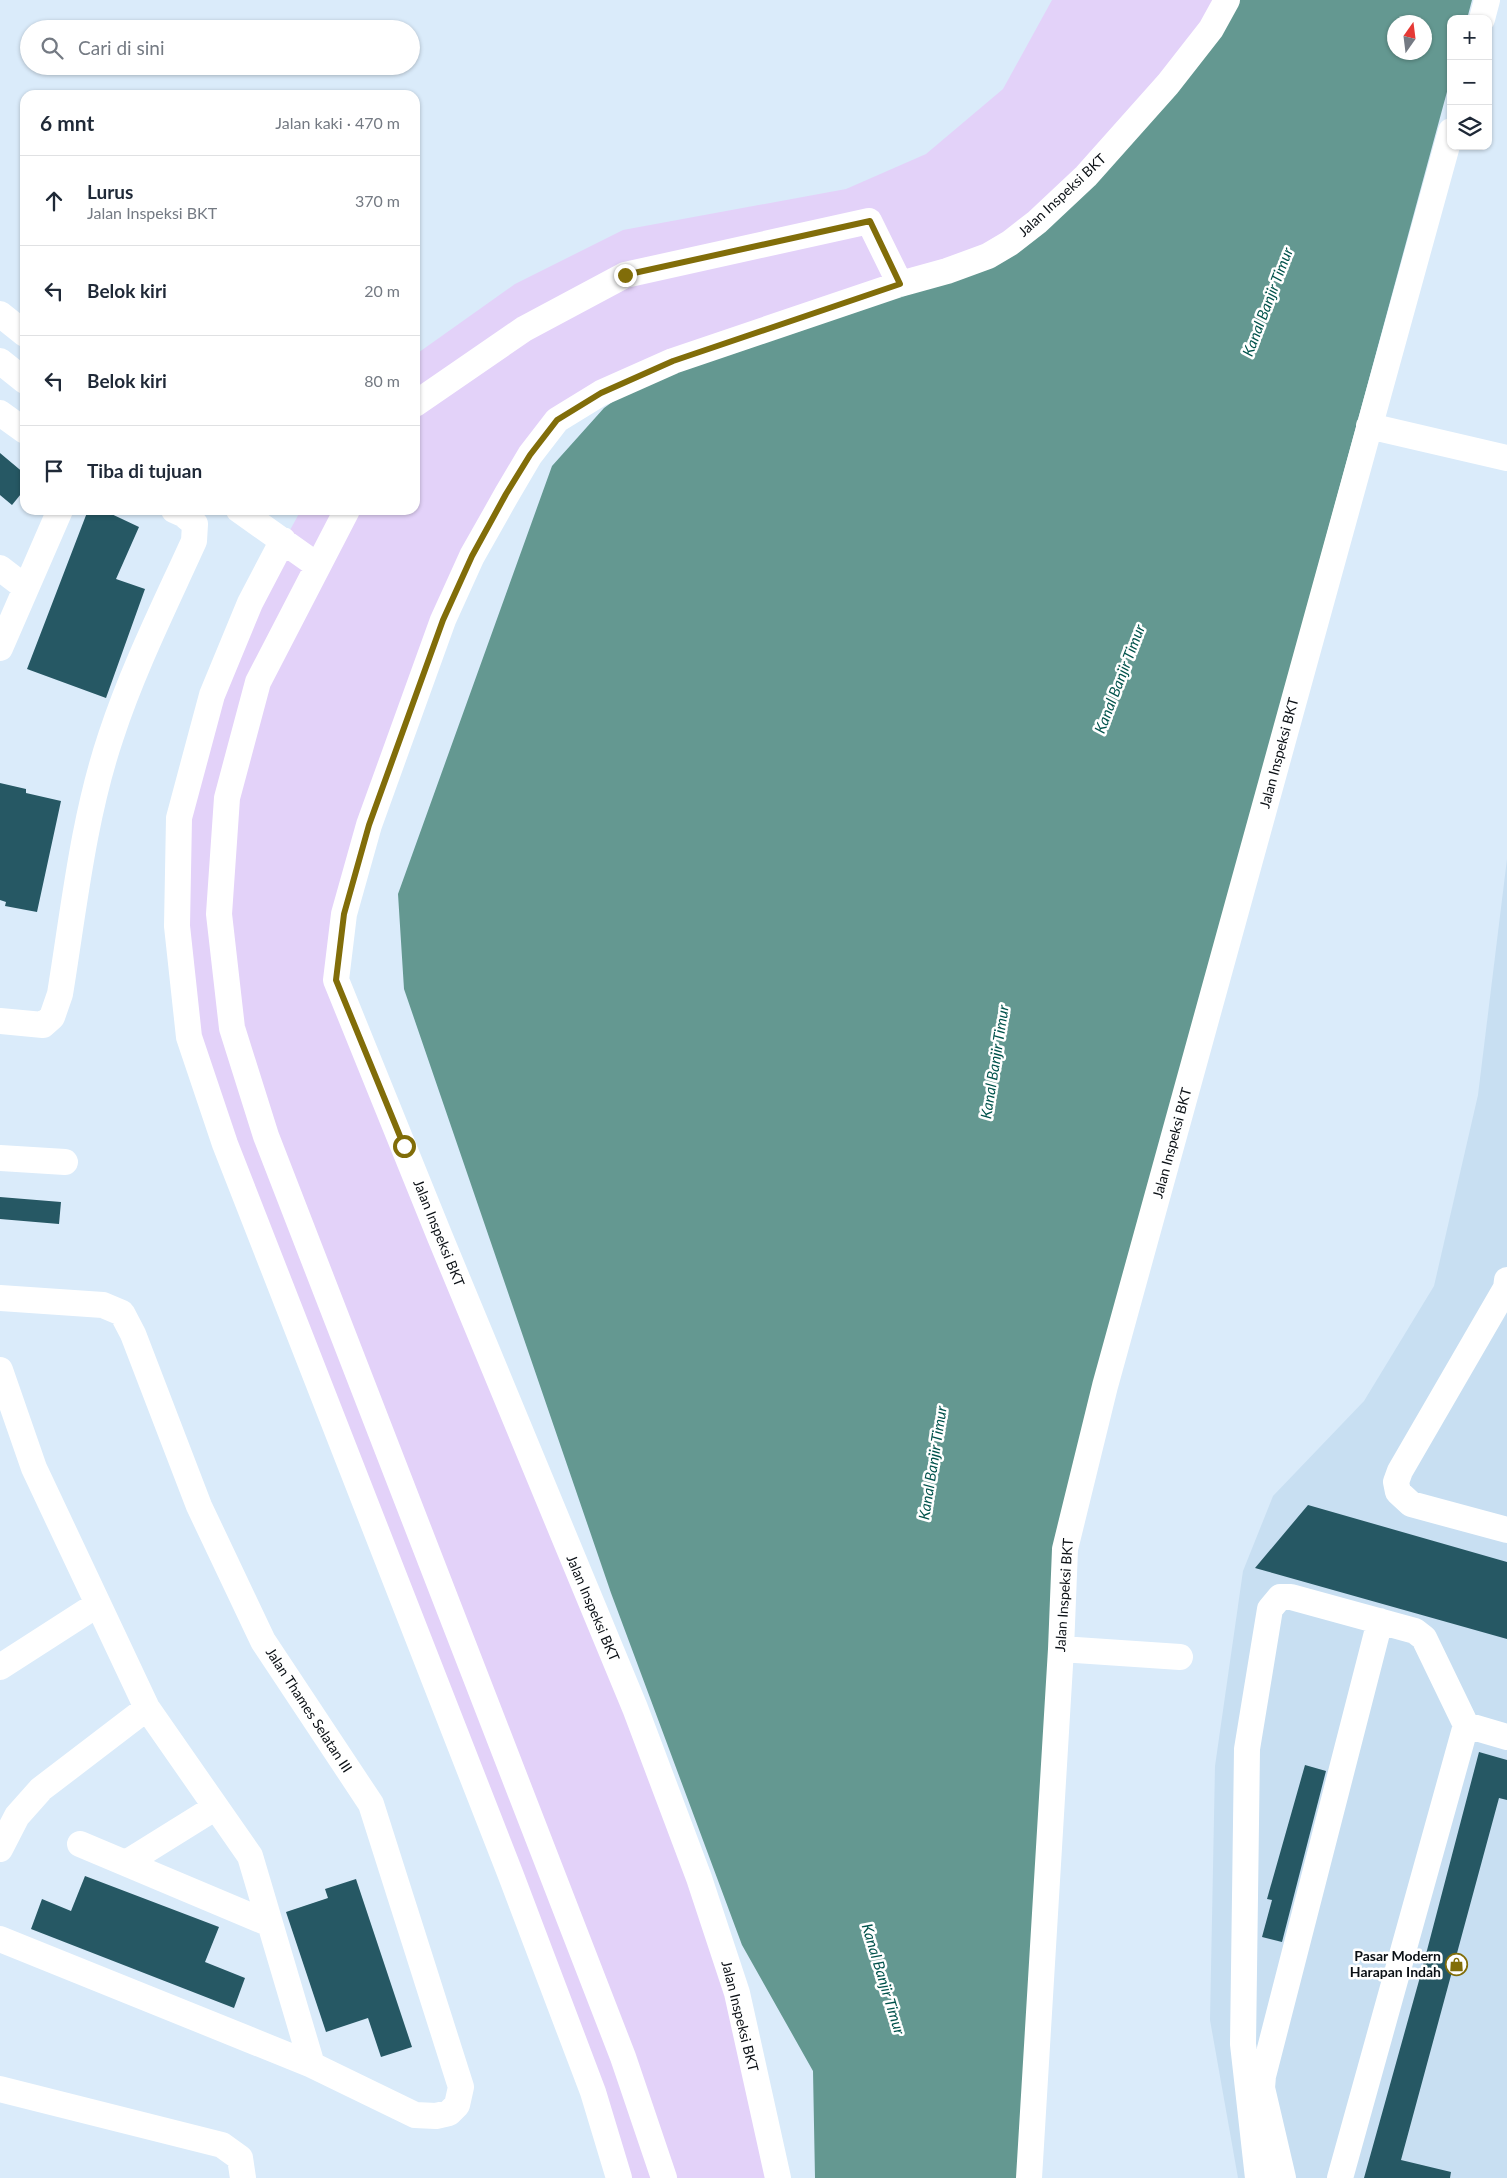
<!DOCTYPE html>
<html lang="id">
<meta charset="utf-8">
<style>
:root{--surface:#fff;--page:#f2f2f3;--text:#1f2937;--muted:#747a83;--line:#e0e1e3}
body{margin:0;font-family:Lato,sans-serif;background:var(--page);color:var(--text)}
.controls{position:absolute;right:15px;top:15px;display:grid;overflow:hidden;border-radius:10px;box-shadow:0 1px 4px #0004}
.controls button{width:45px;height:45px;display:grid;place-items:center;padding:0;border:0;border-bottom:1px solid var(--line);background:var(--surface);color:var(--text);font:25px sans-serif}
.compass{position:absolute;left:1387px;top:15px;width:45px;height:45px;border-radius:50%;background:var(--surface);box-shadow:0 1px 4px #0004;rotate:14deg}
.stop{position:absolute;width:15px;height:15px;margin:-11px;border:4px solid #816d09;border-radius:50%;background:#fff}
.stop.end{background:#816d09;border-color:#fff;box-shadow:0 1px 5px #0008}
.list{margin:0;padding:0;list-style:none}
h2{display:flex;justify-content:space-between;align-items:center;height:65px;margin:0;padding:0 20px;font-size:21px}
h2 small{font-size:16px;font-weight:400;color:var(--muted)}
.list li{display:grid;grid-template-columns:32px 1fr auto;gap:15px;align-items:center;box-sizing:border-box;height:90px;padding:0 20px;border-top:1px solid var(--line)}
.list b{display:block;font-size:19px;white-space:nowrap}
.list p{margin:0;font-size:16px;white-space:nowrap;color:var(--muted)}
.list em{font-size:16px;font-style:normal;color:var(--muted)}
.icon{flex:none;width:28px;height:28px;fill:none;stroke:currentColor;stroke-width:2;stroke-linecap:round;stroke-linejoin:round}
.map{position:relative;flex:none;width:1507px;height:2178px;overflow:hidden}
.search{position:absolute;background:var(--surface);box-shadow:0 1px 4px #0004;left:20px;top:20px;width:400px;height:55px;display:flex;align-items:center;gap:12px;box-sizing:border-box;padding:0 18px;border-radius:28px;color:var(--muted);font-size:19px}
.panel{position:absolute;background:var(--surface);box-shadow:0 1px 4px #0004;left:20px;top:90px;width:400px;height:425px;border-radius:15px}
.map>svg:first-child{display:block}
.built{fill:#c8dff2}
.green{fill:#e3d2f9}
.water{fill:#649891;fill-rule:evenodd}
.building{fill:#265864}
.lines{fill:none;stroke-linecap:round;stroke-linejoin:round}
.minor{stroke:#fff;stroke-width:26}
.route{stroke:#816d09;stroke-width:6}
.labels{text-anchor:middle;stroke-width:5;stroke-linejoin:round;paint-order:stroke}
.street-label{font-size:14px;fill:#0b1015;stroke:#fff}
.poi-label{font-size:14px;font-weight:bold;fill:#0b1015;stroke:#fff;text-anchor:end}
.water-label{font-size:15px;font-style:italic;fill:#00524b;stroke:#fff}
</style>
<div class="map">
<svg width="1507" height="2178" viewBox="0 0 1507 2178">
<rect width="100%" height="100%" fill="#daebfa"/>
<path class="built" d="M1507 859V2178H1238L1210 2020 1215 1766 1243 1571 1273 1496 1364 1401 1434 1286 1478 1095Z"/>
<path class="green" d="M1052 0H1227L1037 222 557 420 435 642 336 980 737 1993 778 2178H619L189 1037 179 818 284 541 301 510H415V355L515 284 623 230 846 189 926 154 1003 89Z"/>
<path class="water" d="M1227 0H1472L1467 19H1451V77L1205 983 1062 1529 1024 2178H815L813 2071 742 1945 611 1593 404 989 398 894 552 466 604 408 660 367 1010 243ZM1394 22H1424V52H1394Z"/>
<path class="building" d="M0 453 25 474V489L12 505 0 495Z
M88 510H103L139 527 116 579 145 589 106 698 27 669Z
M0 783 26 789V793L61 801 37 912 5 906 6 902 0 900Z
M0 1197 61 1202 59 1224 0 1219Z
M1308 1505 1507 1562V1639L1255 1568Z
M1479 1752 1507 1760V1800L1499 1798 1401 2160 1451 2172 1450 2178H1364L1420 1977Z
M1305 1765 1326 1771 1282 1942 1262 1937 1272 1900 1267 1899Z
M85 1876 219 1927 205 1962 245 1978 234 2008 31 1929 42 1899 71 1911Z
M356 1879 412 2047 381 2057 368 2018 326 2032 286 1912 328 1898 325 1889Z"/>
<g class="lines">
<path class="minor" d="M1482 19 1487 0
M0 314 25 334
M0 361 25 381
M415 404 524 329 625 275 869 221 900 284
M0 413 25 431
M1369 426 1507 458
M239 510 318 566
M347 510 258 682 227 798 219 914 232 1028 266 1136 623 2057 664 2178
M283 540 250 603 212 695 179 818 177 926 189 1037 225 1144 510 1873 593 2092 619 2178
M0 568 26 588
M0 648 60 510
M0 1021 43 1025 52 1017 60 994C74 908 83 819 111 736 133 669 165 605 194 541L195 524 183 514 174 510
M0 1158 65 1162
M1507 1280 1506 1288 1400 1471 1396 1482 1398 1492 1411 1504 1507 1530
M0 1298 103 1305 122 1313 133 1334 199 1506 263 1641 371 1804 461 2087 457 2105 449 2113 436 2116 415 2115 312 2065 0 1939
M0 1370 34 1468 147 1708 250 1856 312 2065
M1061 1649 1180 1657
M0 1667 98 1604
M80 1844 270 1924
M0 1849 17 1816 41 1789 147 1708
M126 1863 216 1807
M0 2089 222 2145 240 2158 243 2178
M778 2178 737 1993 699 1878 635 1708 440 1237 336 980 344 914 369 825 443 620 472 556 507 494 530 455 557 420 601 393 673 361 900 284 947 271 988 256 1010 243 1037 222 1086 176 1168 84 1211 29 1227 0
M1029 2178 1061 1649 1065 1549 1105 1386 1451 131
M1258 2178 1243 2044 1247 1749 1270 1609 1280 1597H1291L1415 1631 1424 1638 1466 1725
M1283 2178 1262 2088 1263 2076 1380 1621
M1340 2178 1466 1725 1507 1737"/>
</g>
<g class="lines">
<path class="route" d="M404 1146 336 980 344 914 369 825 443 620 472 556 506 494 530 455 557 420 601 393 673 361 900 284 870 221 625 275"/>
</g>
<defs>
<symbol id="shop-ring" viewBox="-11 -11 22 22"><circle r="9.5" fill="#fff" stroke="#816d09" stroke-width="1.5"/><path d="M-5-2.5h2.3a2.7 3.5 0 0 1 5.4 0H5L5.5 6h-11ZM-1.5-2.5h3a1.5 2.3 0 0 0-3 0Z" fill="#816d09"/></symbol>
</defs>
<g fill-rule="evenodd">
<use href="#shop-ring" x="1444" y="1952" width="25" height="25"/>
</g>
<g class="labels">
<g class="street-label">
<text transform="translate(1062 195) rotate(-43)" y="5">Jalan Inspeksi BKT</text>
<text transform="translate(1279 753) rotate(-75)" y="5">Jalan Inspeksi BKT</text>
<text transform="translate(1172 1143) rotate(-75)" y="5">Jalan Inspeksi BKT</text>
<text transform="translate(439 1233) rotate(68)" y="5">Jalan Inspeksi BKT</text>
<text transform="translate(1064 1595) rotate(-86)" y="5">Jalan Inspeksi BKT</text>
<text transform="translate(593 1608) rotate(67)" y="5">Jalan Inspeksi BKT</text>
<text transform="translate(309 1710) rotate(57)" y="5">Jalan Thames Selatan III</text>
<text transform="translate(740 2016) rotate(76)" y="5">Jalan Inspeksi BKT</text>
</g>
<g class="poi-label">
<text x="1441" y="1961">Pasar Modern<tspan x="1441" dy="16">Harapan Indah</tspan></text>
</g>
<g class="water-label">
<text transform="translate(1268 302) rotate(-69)" y="5">Kanal Banjir Timur</text>
<text transform="translate(1120 679) rotate(-69)" y="5">Kanal Banjir Timur</text>
<text transform="translate(995 1062) rotate(-81)" y="5">Kanal Banjir Timur</text>
<text transform="translate(933 1463) rotate(-81)" y="5">Kanal Banjir Timur</text>
<text transform="translate(883 1979) rotate(73)" y="5">Kanal Banjir Timur</text>
</g>
</g>
</svg>
<div class="controls">
<button>+</button>
<button>−</button>
<button><svg class="icon" aria-label="layers" viewBox="0 0 24 24"><path d="M12 4l9 5-9 5-9-5zM3 14l9 5 9-5"/></svg></button>
</div>
<svg class="compass" viewBox="-18 -18 36 36"><path d="M0-13l5 13h-10z" fill="#e53935"/><path d="M0 13l5-13h-10z" fill="#747a83"/></svg>
<div class="stop" style="left:404px;top:1146px"></div>
<div class="stop end" style="left:625px;top:275px"></div>
<div class="search"><svg class="icon" aria-label="search" viewBox="0 0 24 24"><circle cx="10" cy="10" r="6"/><path d="M15 15l6 6"/></svg>Cari di sini</div>
<section class="panel">
<h2>6 mnt<small>Jalan kaki · 470 m</small></h2>
<ul class="list">
<li><svg class="icon" aria-label="ahead" viewBox="0 0 24 24"><path d="M12 20V5M6 11l6-6 6 6"/></svg><div><b>Lurus</b><p>Jalan Inspeksi BKT</p></div><em>370 m</em></li>
<li><svg class="icon" aria-label="left" viewBox="0 0 24 24"><path d="M17 20v-9H6M10 6l-5 5 5 5"/></svg><div><b>Belok kiri</b></div><em>20 m</em></li>
<li><svg class="icon" aria-label="left" viewBox="0 0 24 24"><path d="M17 20v-9H6M10 6l-5 5 5 5"/></svg><div><b>Belok kiri</b></div><em>80 m</em></li>
<li><svg class="icon" aria-label="arrive" viewBox="0 0 24 24"><path d="M6 21V4h12l-3 4 3 4H6"/></svg><div><b>Tiba di tujuan</b></div></li>
</ul>
</section>
</div>
